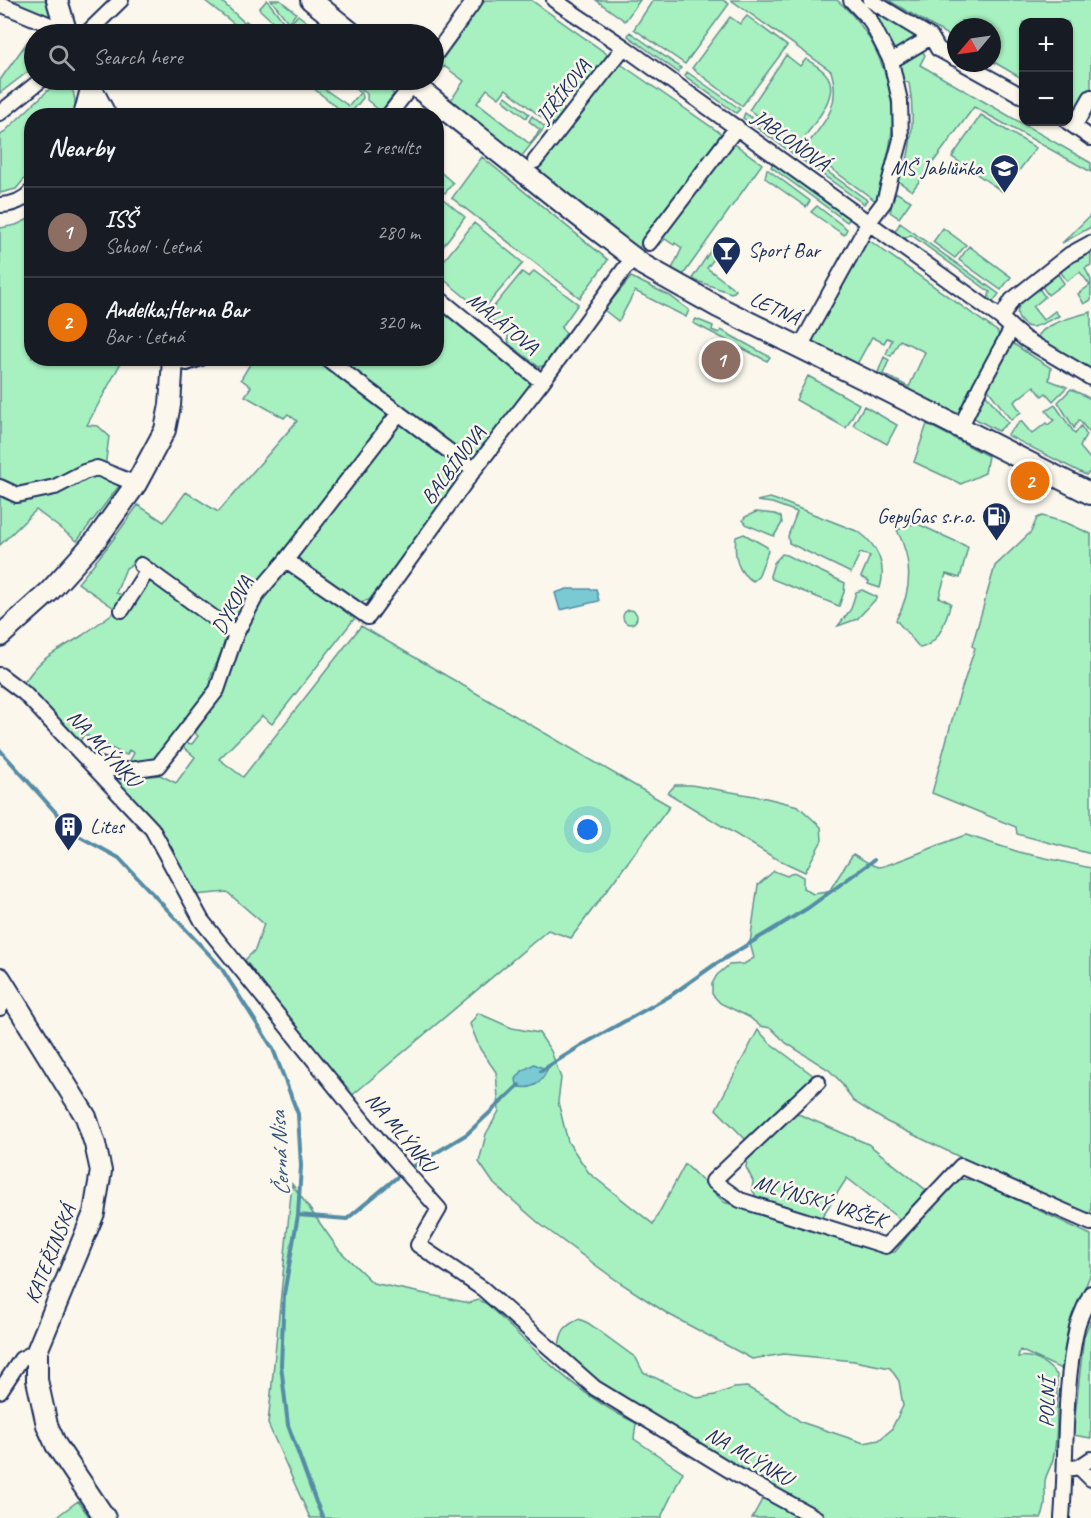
<!DOCTYPE html>
<meta charset="utf-8">
<style>
:root{--surface:#171b24;--page:#242831;--text:#f1f3f6;--muted:#9ea1a6;--line:#363941;--accent:#1a73e8}
body{margin:0;font-family:Caveat,sans-serif;background:var(--page);color:var(--text)}
.controls{position:absolute;right:18px;top:18px;display:grid;overflow:hidden;border-radius:12px;box-shadow:0 2px 4px #0004}
.controls button{width:54px;height:54px;display:grid;place-items:center;padding:0;border:0;border-bottom:2px solid var(--line);background:var(--surface);color:var(--text);font:30px sans-serif}
.compass{position:absolute;left:947px;top:18px;width:54px;height:54px;border-radius:50%;background:var(--surface);box-shadow:0 2px 4px #0004;rotate:241deg}
.you{position:absolute;left:588px;top:830px;width:21px;height:21px;margin:-15px;border:4px solid #fff;border-radius:50%;background:#1a73e8;box-shadow:0 0 0 9px #1a73e833}
.badge{display:grid;place-items:center;width:39px;height:39px;border-radius:50%;background:var(--accent);color:#fff;font-size:20px;font-weight:700}
.pin{position:absolute;translate:-50% -50%;border:3px solid #fff;box-shadow:0 2px 6px #0006}
.list{margin:0;padding:0;list-style:none}
h2{display:flex;justify-content:space-between;align-items:center;height:78px;margin:0;padding:0 24px;font-size:26px}
h2 small{font-size:20px;font-weight:400;color:var(--muted)}
.list li{display:grid;grid-template-columns:39px 1fr auto;gap:18px;align-items:center;box-sizing:border-box;height:90px;padding:0 24px;border-top:2px solid var(--line)}
.list b{display:block;font-size:22px;white-space:nowrap}
.list p{margin:0;font-size:20px;white-space:nowrap;color:var(--muted)}
.list em{font-size:20px;font-style:normal;color:var(--muted)}
.icon{flex:none;width:33px;height:33px;fill:none;stroke:currentColor;stroke-width:2;stroke-linecap:round;stroke-linejoin:round}
.map{position:relative;flex:none;width:1091px;height:1518px;overflow:hidden}
.search{position:absolute;background:var(--surface);box-shadow:0 2px 4px #0004;left:24px;top:24px;width:420px;height:66px;display:flex;align-items:center;gap:15px;box-sizing:border-box;padding:0 21px;border-radius:33px;color:var(--muted);font-size:22px}
.panel{position:absolute;background:var(--surface);box-shadow:0 2px 4px #0004;left:24px;top:108px;width:420px;height:258px;border-radius:24px}
.map>svg:first-child{display:block}
.green{fill:#a7f1c0;stroke:#61908f;stroke-width:1.5}
.water{fill:#7acad4;stroke:#548ca5;stroke-width:1.5}
.lines{fill:none;stroke-linecap:round;stroke-linejoin:round}
.stream{stroke:#548ca5;stroke-width:4}
.street-casing{stroke:#1b2f5e;stroke-width:18}
.secondary-casing{stroke:#1b2f5e;stroke-width:24}
.street{stroke:#fbf7ec;stroke-width:14}
.secondary{stroke:#fbf7ec;stroke-width:20}
.labels{text-anchor:middle;stroke-width:5;stroke-linejoin:round;paint-order:stroke}
.street-label{font-size:21px;fill:#1b2f5e;stroke:#fbf7ec}
.poi-label{font-size:21px;fill:#1b2f5e;stroke:#fbf7ec;text-anchor:end}
.water-label{font-size:22px;font-style:italic;fill:#33567c;stroke:#fbf7ec}
</style>
<div class="map">
<svg width="1091" height="1518" viewBox="0 0 1091 1518">
<rect width="100%" height="100%" fill="#fbf7ec"/>
<filter id="ink" filterUnits="userSpaceOnUse"><feTurbulence type="fractalNoise" baseFrequency=".0167" numOctaves="2"/><feDisplacementMap in="SourceGraphic" scale="12" xChannelSelector="R" yChannelSelector="G"/><feConvolveMatrix kernelMatrix="1 2 1 2 8 2 1 2 1" color-interpolation-filters="sRGB"/></filter>
<g filter="url(#ink)">
<path class="green" d="M5 0H46L51 16 50 20Z
M204 0H220L244 22 246 21 260 32V34H247Z
M267 0 286 25 282 30 259 9Z
M271 0H280L296 13 289 23Z
M485 0H531L607 54 608 61 579 98 563 85 551 99 568 113 558 127 550 121 549 123 506 89 499 98 487 89 477 103 530 144 540 130 529 121 532 116 545 127 521 157 451 100 464 81 444 66 432 82 428 80H434V71Z
M596 0H640L625 21Z
M653 0H723L729 4 685 64 634 29Z
M731 0H837C873 31 895 80 892 128 891 152 881 178 876 201L804 149C824 122 842 107 831 71Z
M861 0 915 32 916 39 899 51 893 50 879 22Z
M888 0H1091V88L1080 108 1074 109 1069 106 1068 22H1024L1023 79 992 61V27H956V40Z
M298 15 323 34H303L290 24Z
M747 16 787 46 742 106 692 68 730 17 740 24Z
M42 27 50 30 52 34H34V67L0 93V80L28 41Z
M630 32 681 68 678 72 628 36Z
M920 48 925 55 920 65 1091 163V172L974 107 912 191 898 181 896 169 905 170C912 140 915 114 909 83L899 79 897 69 901 62Z
M786 55 800 66 806 59C813 64 824 69 828 77 840 96 810 129 799 144L749 110Z
M622 65 720 133 721 141 638 249 535 169 616 66Z
M687 72 740 109 736 113 685 76Z
M59 80H68C74 92 77 101 74 115L32 116 31 171 16 189 0 193V136Z
M303 80H316L317 84 349 106 360 93 348 83 351 80 362 91 363 98 349 115H347Z
M354 80H379L394 94 381 112 367 100V94Z
M506 96 529 114 526 118 503 100Z
M745 113 867 200 864 204 743 118Z
M981 115 1036 148 1003 192 952 157Z
M729 145H736L762 164 683 275 672 269 682 248 675 243 674 245 665 239 659 245 655 242Z
M482 157 608 260 580 298 452 198Z
M774 161 852 216 847 222 771 167Z
M437 169 453 183 445 193 437 186Z
M767 169 810 201 806 207 765 178Z
M895 192 911 201 899 218 890 212Z
M437 194 465 217 437 254Z
M817 206 847 229 844 235 811 212Z
M1091 215V227L1062 243Z
M31 218 32 358 123 359 87 425 98 426 109 436 105 468 27 490 4 486 0 480V228L16 225Z
M474 223 523 263 482 311 437 274V269Z
M900 223 999 294 992 303 988 300 990 292 911 235 902 240 894 233Z
M943 228 966 245 955 258 933 242Z
M870 241 998 332 999 338C991 355 970 405 958 415L877 375 884 357 889 360 883 374 909 387 925 352 900 340 891 356 886 354 892 340 887 338 884 343 872 337 857 364 850 362 810 342 864 243Z
M969 246 1011 277 1001 290 959 260Z
M713 247 719 252 707 268 736 290 734 292 731 293 694 280 693 277Z
M1091 252V265L1085 268 1091 280V300L1084 304 1078 294 1090 285 1080 272 1067 281 1060 271Z
M534 271 578 304 561 328 566 333 545 365 539 367 509 344 507 332 486 316 522 272 529 277Z
M1057 273 1064 283 1048 295 1041 285Z
M631 277 670 296 689 310 686 317 635 291 620 319 618 321 604 310Z
M1038 287 1045 297 1033 307 1043 320 1055 311 1059 316C1051 319 1039 327 1031 327 1026 327 1022 323 1019 319 1012 305 1029 295 1038 287Z
M437 308 530 383V390L477 460 469 461 333 359 436 358Z
M1091 312V369L1037 339C1040 324 1077 316 1091 312Z
M696 319 713 326 712 330 719 333 721 330 770 357 767 361 693 323Z
M1012 343 1051 368 1049 380 1067 387 1053 401 1046 393 1042 396 1034 386 1014 402 1021 412 1011 420 986 387 1007 346Z
M253 359H316L385 407 387 421 257 585 235 621 228 622 139 556 135 563 126 568 116 593 126 596 147 578 152 577 224 630 227 639 210 678 215 687 155 762 126 768 134 753 129 750 127 755 121 753 84 734 79 744 22 686C42 654 54 654 83 635 94 627 106 618 117 610L78 583 109 545 138 505 164 522 186 492 218 512 297 421 288 414 284 418 245 396 251 387 241 379Z
M808 376 859 404 846 428 796 400Z
M1071 389 1091 399V427L1089 432 1079 420 1074 428 1058 402Z
M984 392 1008 423 998 431 972 417Z
M1055 405 1075 434 1081 426 1086 434 1080 447 1091 460V471L1086 475 1007 435 1021 421 1032 434 1046 423 1048 425 1054 420 1046 411Z
M864 406 897 425 887 444 853 425Z
M403 421 466 469V474L369 600 360 602 294 561 293 554 398 422Z
M927 424 988 456 985 473 961 484 914 462Z
M96 472 122 482 77 541 36 510 0 545V492Z
M770 498 785 503 859 532C877 545 887 565 880 588L868 584 869 581 861 577 870 556 860 553 851 573 789 543 788 536 797 512 772 503 757 501Z
M756 512 775 514 781 517 782 523 774 536 747 525 743 520 745 517Z
M1042 516 1067 523 1091 534V854L1017 834 1016 827 932 793 955 709 975 648 972 646 995 566 1031 532 1037 518Z
M913 524H918L968 547 960 578 946 574 939 597 951 603C945 620 941 643 920 648L896 620C913 590 913 561 897 530Z
M744 534 767 547 768 551 758 577 753 581C736 573 734 553 736 537Z
M782 554 786 555 845 583 844 592 839 606 772 579 770 576 774 563Z
M289 571 358 614 272 724 262 716 219 759 243 777 361 626 670 806 571 938 548 930 349 1098 245 960 255 950 264 924 227 892 195 895 156 823 113 779 117 774 132 778 160 775 176 783 195 757 182 746 186 743 192 744 198 736 195 733 222 691 251 613 282 572Z
M862 590 877 597 875 600 857 619 838 626 851 609 856 592Z
M623 617a7 7 0 1 1 14 0a7 7 0 1 1-14 0Z
M675 785H691L766 798 798 806 821 827 822 840 805 872 773 857 668 793Z
M966 835 1019 852 1091 868V1220L887 1122 853 1101 840 1081 829 1070 786 1043 771 1028 760 1026 749 1017 720 1003 712 994V984L717 975 729 965 744 964 754 958 750 943 758 885 774 871 787 876 794 872 803 877V888L813 894 835 891 831 888 853 854C860 858 870 865 878 867 886 868 951 839 966 835Z
M478 1013 512 1028 539 1033 551 1051 561 1078 558 1102 568 1142 589 1173 653 1224 685 1164 724 1202 884 1253 895 1252 945 1188 961 1179 975 1180 1091 1235V1273L1073 1317 1061 1369 1020 1350 1018 1357C1032 1354 1047 1363 1057 1375 1056 1402 1059 1432 1053 1459 1051 1467 1046 1474 1045 1481 1044 1494 1048 1506 1041 1518H828L736 1469 597 1385 559 1349C560 1332 564 1326 579 1319L588 1323 636 1358 643 1372 698 1398 715 1395 734 1388 747 1387 775 1403 801 1422 864 1443 879 1440 891 1430 903 1406 899 1381 890 1368 854 1361 784 1354 752 1359 668 1314 616 1280 541 1225 494 1184 479 1162 486 1134 499 1111 496 1072 480 1049 470 1024Z
M758 1030 770 1043 814 1076 747 1141 716 1109Z
M796 1113 868 1144 926 1190 902 1221 847 1178 821 1218 757 1198 752 1189 753 1181 746 1167 747 1160Z
M292 1184 339 1250 373 1283 469 1303 479 1300 487 1304C532 1348 578 1396 636 1423L634 1439 683 1472 662 1515V1518H310L268 1424Z
M1091 1319V1438L1073 1435 1084 1336Z
M763 1498 802 1518H752Z
M78 1501 90 1518H55Z"/>
<path class="water" d="M567 589H596L599 601 560 610 555 593Z
M534 1064 547 1070C542 1083 531 1091 517 1086L516 1079 522 1071Z"/>
<g class="lines">
<path class="stream" d="M0 750 75 834 119 858 220 966 273 1049 298 1114 301 1166 298 1215 284 1294 281 1365 288 1425 316 1502 323 1518
M541 1071 582 1045 670 996 714 965 808 908 874 860
M409 1169 467 1134 519 1085
M298 1215 347 1219 402 1173"/>
<defs>
<path id="street" d="M554 0 624 47 1001 318
M870 0 931 37 938 49 956 59
M0 4 67 32
M86 34 121 0
M434 56 475 0
M891 61 931 37
M963 63 1024 97
M0 113 41 80
M388 116 416 80
M1068 122 1091 138
M1075 125 1091 97
M535 161 624 47
M0 205C12 205 24 200 32 191
M649 243 737 127
M436 296 542 382
M1012 328 1025 339 1091 378
M800 347 869 222 884 202 901 139 900 101 891 61 870 20 851 0
M326 358 474 470
M173 360 187 363 201 358
M960 428 981 385 1012 328 1001 318 1012 300 1069 255 1091 243
M0 487 17 495 55 487 84 472 97 468 136 484
M286 560 368 617 474 470 542 382 625 268 635 260
M141 565 236 634
M122 610 147 571
M0 675 24 693 152 829 202 921 384 1147 439 1209 418 1245 483 1289 595 1388 739 1476 816 1518
M89 762 122 771 158 766 217 690 236 634 257 594 286 560 399 413
M0 1008 9 992
M818 1082 713 1181 740 1200 886 1246 961 1166 1091 1223
M0 1391 21 1359 37 1351
M1079 1467 1091 1479
M1066 1469 1079 1467 1091 1459
M1062 1518C1067 1454 1063 1390 1077 1327 1080 1316 1086 1304 1091 1293"/>
<path id="secondary" d="M57 0 67 34
M311 0 353 34
M87 80 106 116
M408 80 580 217 643 265 718 307 868 381 1091 494
M84 116 91 89
M0 636 49 592 96 540 136 484 165 430 170 405 173 358
M0 978 86 1117 95 1144 101 1171 94 1213 37 1351V1380L47 1425 56 1445 105 1518"/>
</defs>
<use href="#street" class="street-casing"/>
<use href="#secondary" class="secondary-casing"/>
<use href="#street" class="street"/>
<use href="#secondary" class="secondary"/>
</g>
</g>
<defs>
<symbol id="school-pin" viewBox="-11 -11 22 30"><path d="M0 17L-7.5 6A9.5 9.5 0 1 1 7.5 6Z" fill="#1b2f5e" stroke="#fbf7ec"/><path d="M0-5L7-2L0 1L-7-2ZM-4 1L0 2.5L4 1V4Q0 6-4 4Z" fill="#fff"/></symbol>
<symbol id="bar-pin" viewBox="-11 -11 22 30"><path d="M0 17L-7.5 6A9.5 9.5 0 1 1 7.5 6Z" fill="#1b2f5e" stroke="#fbf7ec"/><path d="M-6-5H6L.8 .8V4.5H3.5V6h-7V4.5H-.8V.8Z" fill="#fff"/></symbol>
<symbol id="fuel-pin" viewBox="-11 -11 22 30"><path d="M0 17L-7.5 6A9.5 9.5 0 1 1 7.5 6Z" fill="#1b2f5e" stroke="#fbf7ec"/><path d="M-5.5-6h7V0h2V4h1.3V-2.5L3-4.5l.8-.8L6-3V5H2.5V1h-1V6h-7ZM-4.2-4.7v3.2H.2V-4.7Z" fill="#fff"/></symbol>
<symbol id="building-pin" viewBox="-11 -11 22 30"><path d="M0 17L-7.5 6A9.5 9.5 0 1 1 7.5 6Z" fill="#1b2f5e" stroke="#fbf7ec"/><path d="M-4-6H4V6H1V3H-1V6H-4ZM-2.5-4.3h1.7v1.8h-1.7ZM.8-4.3h1.7v1.8H.8ZM-2.5-1h1.7V.8h-1.7ZM.8-1h1.7V.8H.8Z" fill="#fff"/></symbol>
</defs>
<g fill-rule="evenodd">
<use href="#school-pin" x="988" y="152" width="33" height="45"/>
<use href="#bar-pin" x="710" y="234" width="33" height="45"/>
<use href="#fuel-pin" x="980" y="500" width="33" height="45"/>
<use href="#building-pin" x="52" y="810" width="33" height="45"/>
</g>
<g class="labels">
<g class="street-label">
<text transform="translate(563 91) rotate(-52)" y="7">JIŘÍKOVA</text>
<text transform="translate(791 140) rotate(36)" y="7">JABLOŇOVÁ</text>
<text transform="translate(775 308) rotate(25)" y="7">LETNÁ</text>
<text transform="translate(503 323) rotate(39)" y="7">MALÁTOVA</text>
<text transform="translate(453 465) rotate(-53)" y="7">BALBÍNOVA</text>
<text transform="translate(232 605) rotate(-61)" y="7">DYKOVA</text>
<text transform="translate(104 748) rotate(47)" y="7">NA MLÝNKU</text>
<text transform="translate(401 1132) rotate(50)" y="7">NA MLÝNKU</text>
<text transform="translate(820 1201) rotate(17)" y="7">MLÝNSKÝ VRŠEK</text>
<text transform="translate(50 1254) rotate(-68)" y="7">KATEŘINSKÁ</text>
<text transform="translate(1047 1403) rotate(-87)" y="7">POLNÍ</text>
<text transform="translate(749 1456) rotate(30)" y="7">NA MLÝNKU</text>
</g>
<g class="poi-label">
<text x="983" y="175">MŠ Jablůňka</text>
<text x="748" y="257" text-anchor="start">Sport Bar</text>
<text x="975" y="523">GepyGas s.r.o.</text>
<text x="90" y="833" text-anchor="start">Lites</text>
</g>
<g class="water-label">
<text transform="translate(279 1154) rotate(-93)" y="8">Černá Nisa</text>
</g>
</g>
</svg>
<div class="controls">
<button>+</button>
<button>−</button>
</div>
<svg class="compass" viewBox="-18 -18 36 36"><path d="M0-13l5 13h-10z" fill="#e53935"/><path d="M0 13l5-13h-10z" fill="#9ea1a6"/></svg>
<div class="you"></div>
<div class="pin badge" style="left:721px;top:360px;background:#8d6e63">1</div>
<div class="pin badge" style="left:1030px;top:481px;background:#e8710a">2</div>
<div class="search"><svg class="icon" aria-label="search" viewBox="0 0 24 24"><circle cx="10" cy="10" r="6"/><path d="M15 15l6 6"/></svg>Search here</div>
<section class="panel">
<h2>Nearby<small>2 results</small></h2>
<ul class="list">
<li><span class="badge" style="background:#8d6e63">1</span><div><b>ISŠ</b><p>School · Letná</p></div><em>280 m</em></li>
<li><span class="badge" style="background:#e8710a">2</span><div><b>Andelka;Herna Bar</b><p>Bar · Letná</p></div><em>320 m</em></li>
</ul>
</section>
</div>
